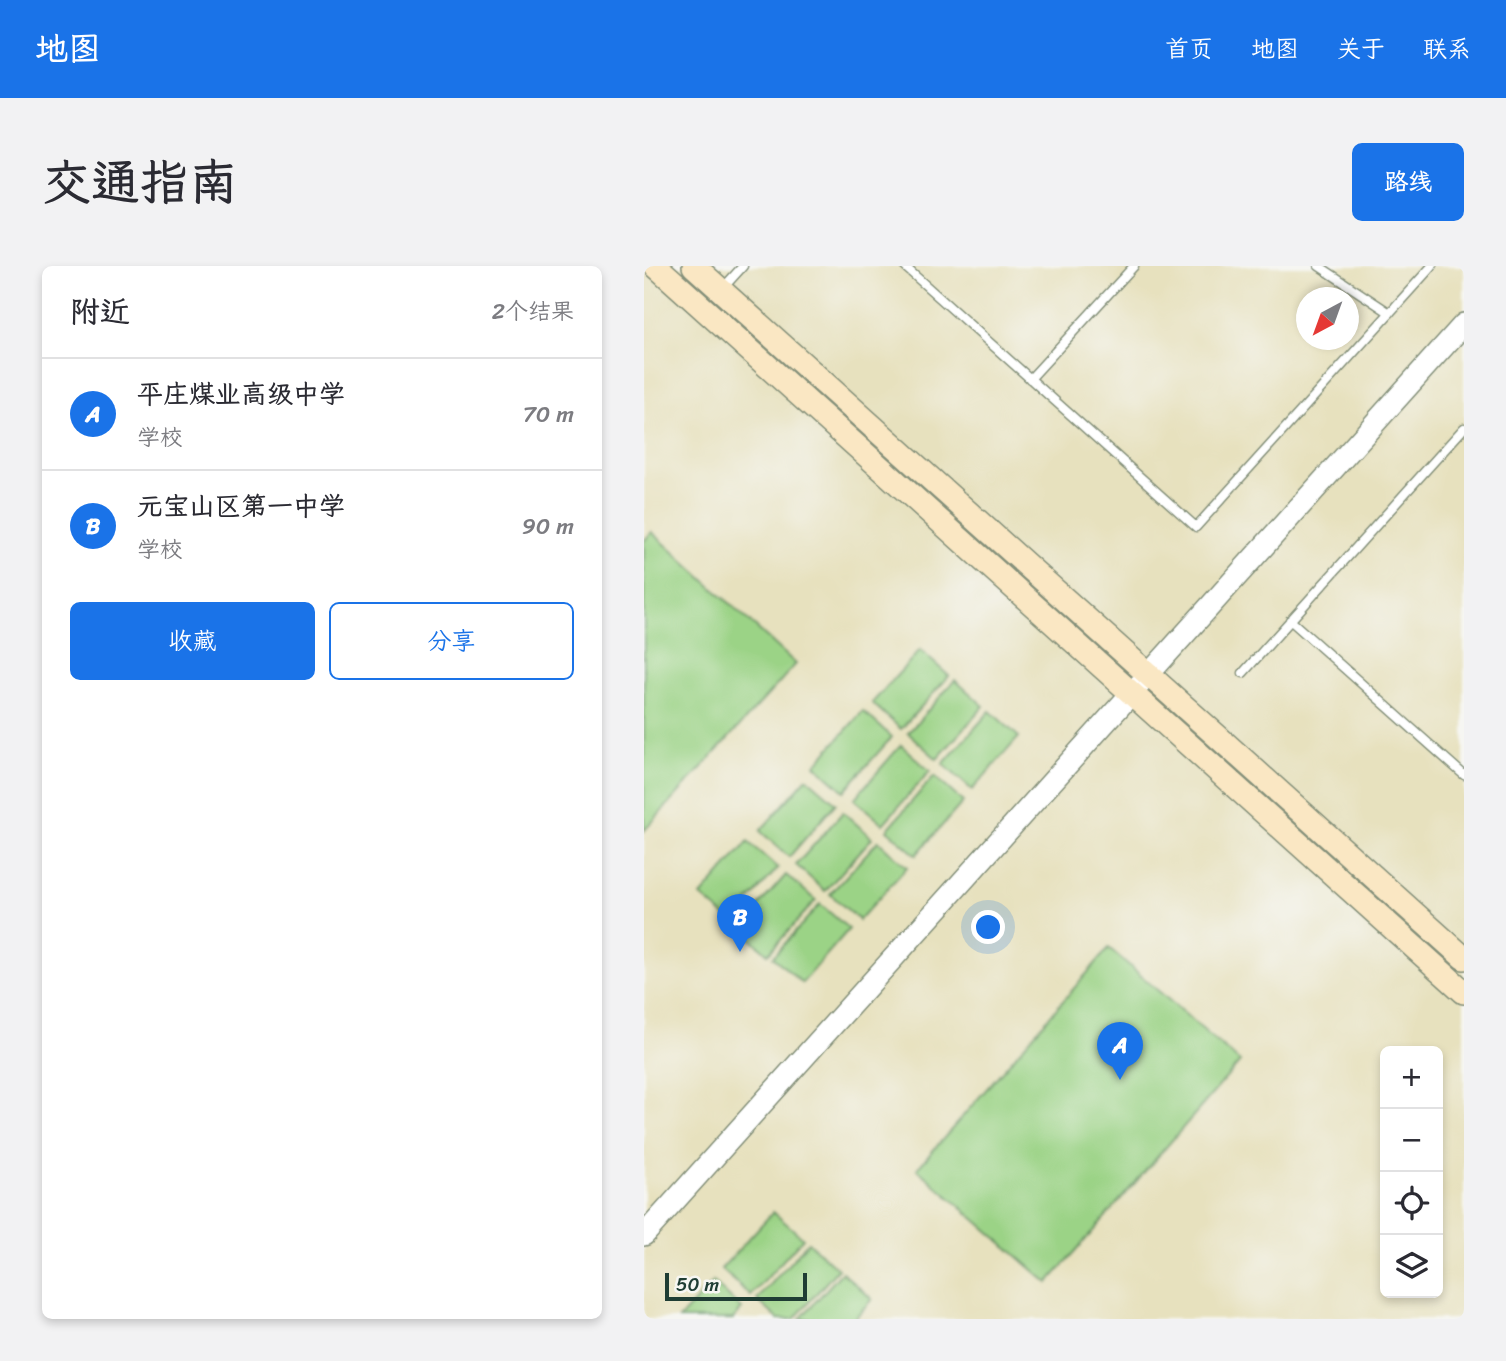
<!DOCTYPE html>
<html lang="zh">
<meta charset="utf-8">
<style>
:root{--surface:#fff;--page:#f2f2f3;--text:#2b2b33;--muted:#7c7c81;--line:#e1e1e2;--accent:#1a73e8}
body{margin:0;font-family:Sriracha,"LXGW WenKai TC",sans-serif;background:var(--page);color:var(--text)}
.controls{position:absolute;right:21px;bottom:21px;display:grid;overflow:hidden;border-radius:10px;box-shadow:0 4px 10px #0003}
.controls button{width:63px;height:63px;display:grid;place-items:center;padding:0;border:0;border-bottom:2px solid var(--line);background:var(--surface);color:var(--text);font:35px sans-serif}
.compass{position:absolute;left:652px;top:21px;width:63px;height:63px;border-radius:50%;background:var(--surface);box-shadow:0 4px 10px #0003;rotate:221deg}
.scale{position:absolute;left:21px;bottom:18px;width:142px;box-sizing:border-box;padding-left:7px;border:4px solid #1f3d34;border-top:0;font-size:19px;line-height:24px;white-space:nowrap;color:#1f3d34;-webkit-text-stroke:5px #f6f6f2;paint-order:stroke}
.you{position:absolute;left:345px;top:662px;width:24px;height:24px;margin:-18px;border:5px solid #fff;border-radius:50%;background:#1a73e8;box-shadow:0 0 0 10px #1a73e833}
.badge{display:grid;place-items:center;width:46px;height:46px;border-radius:50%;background:var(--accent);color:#fff;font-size:23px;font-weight:700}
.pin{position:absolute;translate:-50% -58px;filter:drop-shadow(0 2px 4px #0008)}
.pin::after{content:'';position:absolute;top:37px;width:24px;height:21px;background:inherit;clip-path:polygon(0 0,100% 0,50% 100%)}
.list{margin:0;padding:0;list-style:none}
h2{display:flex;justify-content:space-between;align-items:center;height:91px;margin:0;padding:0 28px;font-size:30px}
h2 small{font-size:23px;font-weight:400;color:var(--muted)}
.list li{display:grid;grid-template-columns:46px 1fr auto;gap:21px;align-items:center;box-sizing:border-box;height:112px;padding:0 28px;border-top:2px solid var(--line)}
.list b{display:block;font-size:26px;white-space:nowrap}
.list p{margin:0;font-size:23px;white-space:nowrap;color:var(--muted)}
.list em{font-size:23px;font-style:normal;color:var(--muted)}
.actions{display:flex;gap:14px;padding:21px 28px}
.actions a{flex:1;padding:16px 0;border:2px solid var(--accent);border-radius:10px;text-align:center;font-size:24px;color:var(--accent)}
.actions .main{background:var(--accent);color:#fff}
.icon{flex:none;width:38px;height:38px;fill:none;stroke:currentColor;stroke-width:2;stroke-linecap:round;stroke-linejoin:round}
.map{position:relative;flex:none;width:820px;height:1053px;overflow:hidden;border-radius:10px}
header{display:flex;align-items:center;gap:42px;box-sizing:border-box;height:98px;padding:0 35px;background:var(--accent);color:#fff}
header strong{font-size:33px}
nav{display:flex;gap:38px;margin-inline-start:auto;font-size:24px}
.intro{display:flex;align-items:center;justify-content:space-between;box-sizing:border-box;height:168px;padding:0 42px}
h1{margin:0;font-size:49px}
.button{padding:18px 32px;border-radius:10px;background:var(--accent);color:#fff;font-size:24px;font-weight:700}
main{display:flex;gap:42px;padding:0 42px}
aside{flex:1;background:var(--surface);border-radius:10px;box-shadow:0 4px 10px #0003}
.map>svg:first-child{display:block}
.green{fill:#9bd386;stroke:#5d885d;stroke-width:2}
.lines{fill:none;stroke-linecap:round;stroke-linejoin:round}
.service-casing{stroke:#838f79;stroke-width:11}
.tertiary-casing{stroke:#838f79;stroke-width:24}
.secondary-casing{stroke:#838f79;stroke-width:26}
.service{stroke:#fff;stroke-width:8}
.tertiary{stroke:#fff;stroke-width:21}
.secondary{stroke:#fae7c3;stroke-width:23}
</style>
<header>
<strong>地图</strong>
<nav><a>首页</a><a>地图</a><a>关于</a><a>联系</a></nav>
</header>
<div class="intro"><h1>交通指南</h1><a class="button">路线</a></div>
<main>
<aside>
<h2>附近<small>2个结果</small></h2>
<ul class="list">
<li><span class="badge">A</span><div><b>平庄煤业高级中学</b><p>学校</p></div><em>70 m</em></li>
<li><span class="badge">B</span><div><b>元宝山区第一中学</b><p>学校</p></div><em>90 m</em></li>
</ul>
<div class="actions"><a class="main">收藏</a><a>分享</a></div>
</aside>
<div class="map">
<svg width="820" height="1053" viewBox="0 0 820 1053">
<rect width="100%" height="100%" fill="#f6f6f2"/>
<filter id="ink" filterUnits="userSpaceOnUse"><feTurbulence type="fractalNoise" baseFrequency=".0143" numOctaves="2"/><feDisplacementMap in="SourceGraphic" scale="14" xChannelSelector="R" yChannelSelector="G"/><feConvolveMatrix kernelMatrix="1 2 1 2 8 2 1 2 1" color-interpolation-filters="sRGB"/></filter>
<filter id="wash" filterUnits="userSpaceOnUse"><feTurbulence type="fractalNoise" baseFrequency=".00686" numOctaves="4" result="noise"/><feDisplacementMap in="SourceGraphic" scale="28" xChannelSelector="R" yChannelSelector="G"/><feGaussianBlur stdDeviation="1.57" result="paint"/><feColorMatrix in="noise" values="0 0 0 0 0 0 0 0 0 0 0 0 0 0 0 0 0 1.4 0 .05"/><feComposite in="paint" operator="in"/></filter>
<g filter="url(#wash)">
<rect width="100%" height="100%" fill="#e7e1be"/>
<path class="green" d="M8 266 152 398 0 565V275Z
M276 384 305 410 257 463 228 437Z
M311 414 340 440 293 493 264 467Z
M219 445 248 471 200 525 171 499Z
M346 445 375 471 328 524 299 498Z
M257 479 286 505 239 558 210 533Z
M290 510 319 536 272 589 243 564Z
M163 512 192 537 145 591 116 565Z
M199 546 228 572 181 625 152 599Z
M234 575 263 601 215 654 186 628Z
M104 576 134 602 87 655 57 630Z
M142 609 172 634 124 688 95 662Z
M176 638 205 663 158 717 129 691Z
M465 682 596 796 404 1017 273 903Z
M129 946 159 972 107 1030 77 1003Z
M164 976 194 1003 150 1053H134L113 1034Z
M198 1006 228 1033 210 1053H156Z
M69 1016 98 1043 89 1053H35Z"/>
</g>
<g filter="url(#ink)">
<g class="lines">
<defs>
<path id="service" d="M260 0 552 261 788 0
M675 0 746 47
M79 22 99 0
M386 113 490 0
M646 354 820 509
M599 407 820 162"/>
<path id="tertiary" d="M0 969 820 58"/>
<path id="secondary" d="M12 0 820 726
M50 0 820 692"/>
</defs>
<use href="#service" class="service-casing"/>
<use href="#tertiary" class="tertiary-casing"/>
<use href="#secondary" class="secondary-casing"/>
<use href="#service" class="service"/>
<use href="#tertiary" class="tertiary"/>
<use href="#secondary" class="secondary"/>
</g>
</g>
</svg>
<div class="controls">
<button>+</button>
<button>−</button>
<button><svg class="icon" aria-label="locate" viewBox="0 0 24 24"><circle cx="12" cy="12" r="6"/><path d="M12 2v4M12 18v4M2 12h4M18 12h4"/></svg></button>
<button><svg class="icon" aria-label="layers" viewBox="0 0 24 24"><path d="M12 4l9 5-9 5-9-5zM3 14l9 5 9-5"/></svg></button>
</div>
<svg class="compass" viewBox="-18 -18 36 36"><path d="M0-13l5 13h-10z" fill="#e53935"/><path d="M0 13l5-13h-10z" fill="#7c7c81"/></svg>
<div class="scale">50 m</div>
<div class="you"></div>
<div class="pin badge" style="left:476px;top:814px">A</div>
<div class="pin badge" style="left:96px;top:686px">B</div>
</div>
</main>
